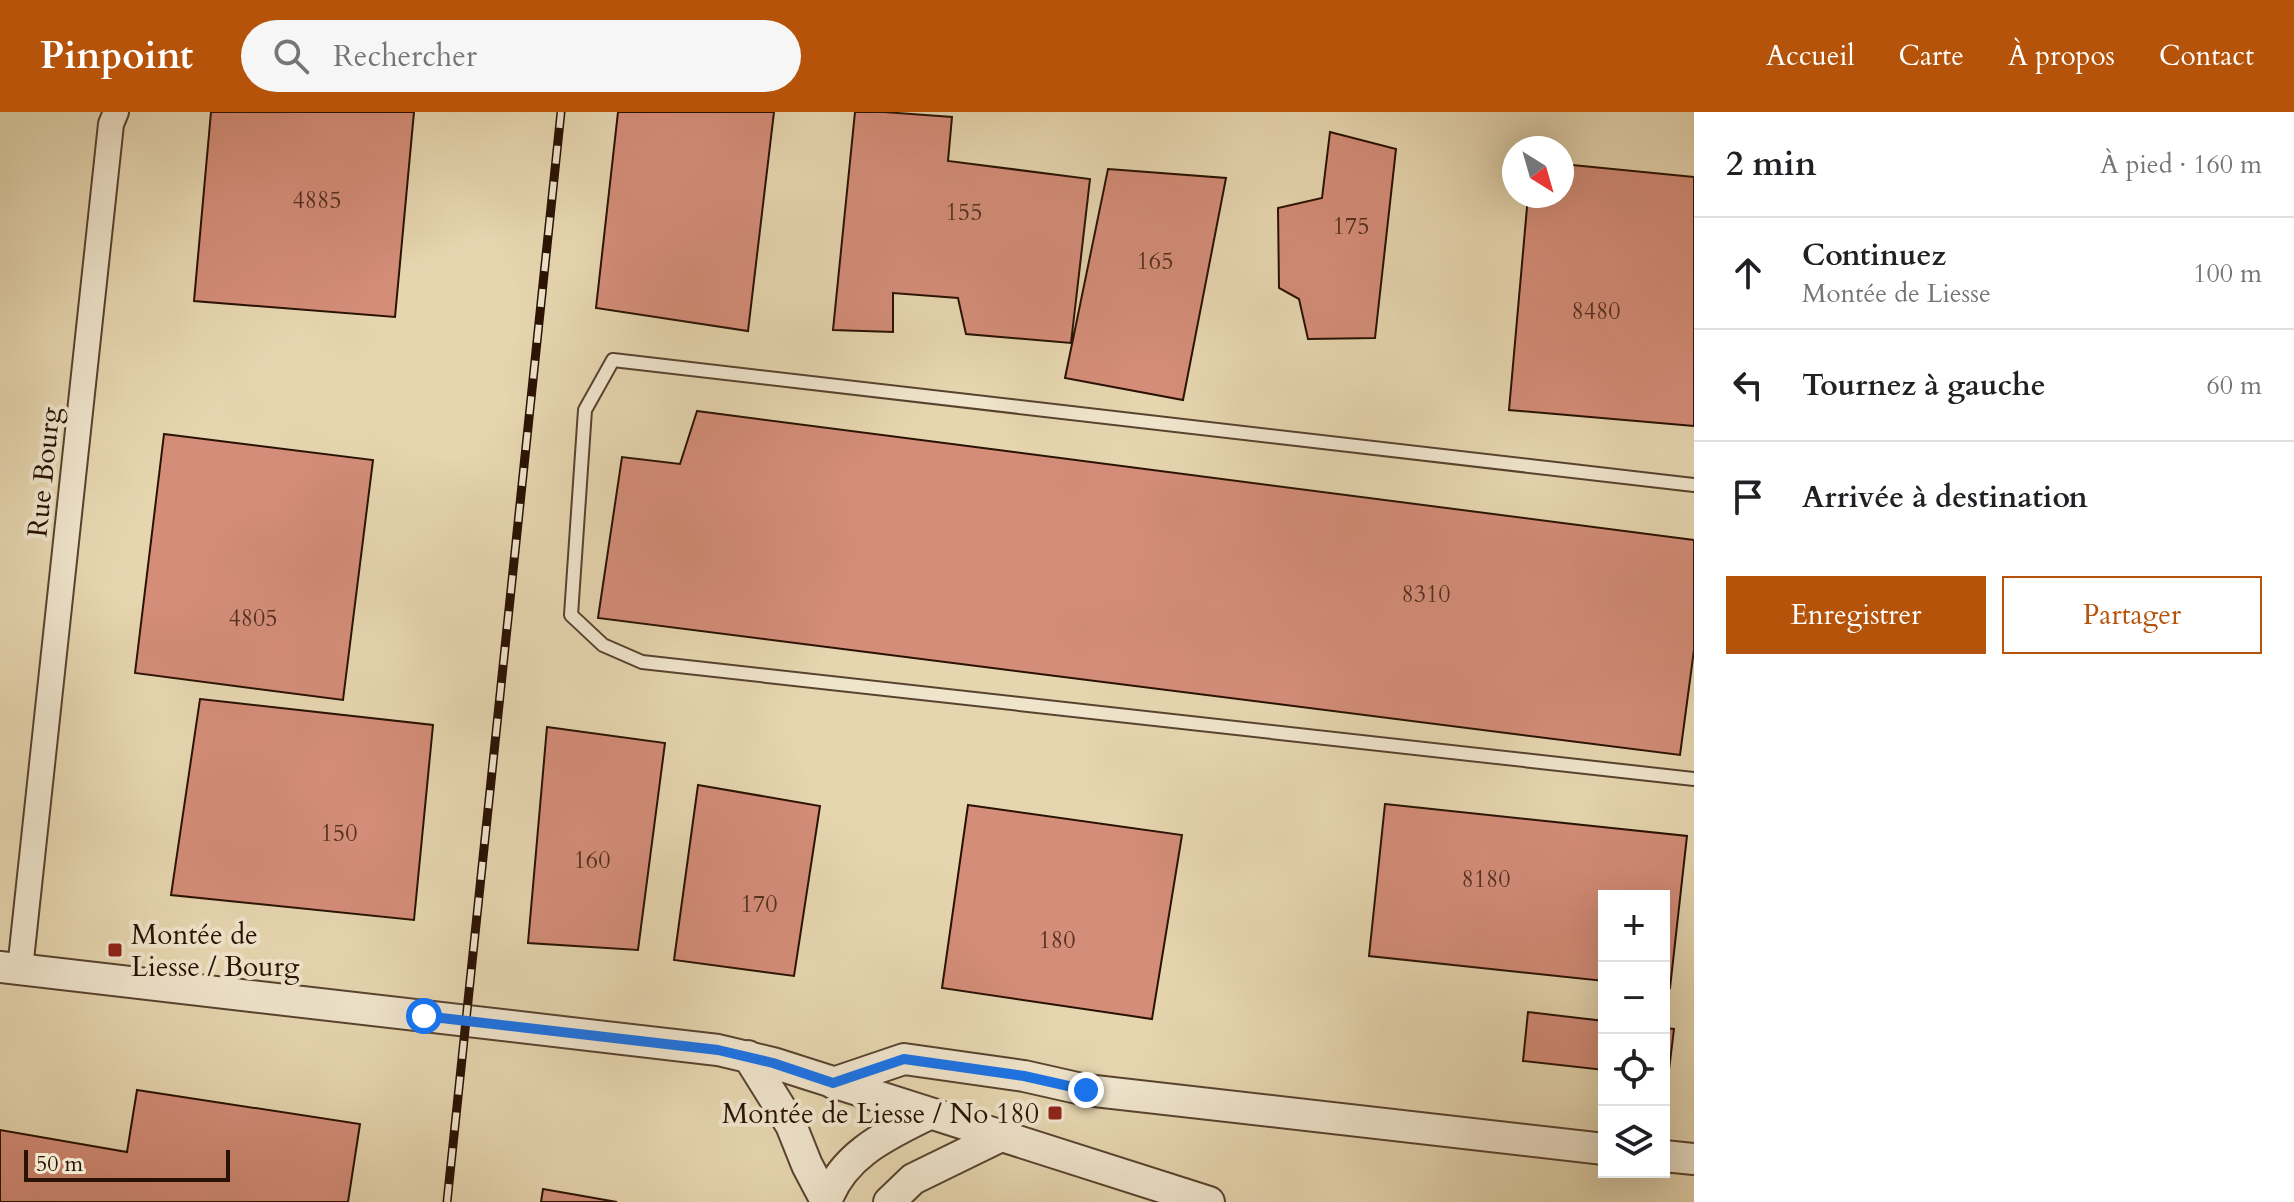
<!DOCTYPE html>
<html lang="fr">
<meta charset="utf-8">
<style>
:root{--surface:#fff;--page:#f6f6f6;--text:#202124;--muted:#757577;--line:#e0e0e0;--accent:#b45309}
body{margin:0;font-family:Cardo,serif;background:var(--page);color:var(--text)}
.controls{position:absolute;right:24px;bottom:24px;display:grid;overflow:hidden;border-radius:0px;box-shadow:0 8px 32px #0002}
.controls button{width:72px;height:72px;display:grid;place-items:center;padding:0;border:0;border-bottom:2px solid var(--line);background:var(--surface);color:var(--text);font:40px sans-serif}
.compass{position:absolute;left:1502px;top:24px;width:72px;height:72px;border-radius:50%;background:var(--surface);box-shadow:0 8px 32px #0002;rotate:143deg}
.scale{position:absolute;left:24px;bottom:20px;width:206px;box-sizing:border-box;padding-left:8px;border:4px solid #291103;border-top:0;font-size:22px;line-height:28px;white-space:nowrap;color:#291103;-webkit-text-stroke:6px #efe4cc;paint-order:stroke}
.stop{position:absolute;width:24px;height:24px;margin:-18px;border:6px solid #1a73e8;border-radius:50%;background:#fff}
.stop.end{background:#1a73e8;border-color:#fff;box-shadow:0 2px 8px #0008}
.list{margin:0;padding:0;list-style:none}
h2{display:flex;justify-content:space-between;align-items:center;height:104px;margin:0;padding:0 32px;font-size:34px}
h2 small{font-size:26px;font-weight:400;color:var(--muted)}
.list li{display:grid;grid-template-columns:52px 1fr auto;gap:24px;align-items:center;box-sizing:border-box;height:112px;padding:0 32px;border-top:2px solid var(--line)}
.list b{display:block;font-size:30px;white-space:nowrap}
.list p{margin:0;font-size:26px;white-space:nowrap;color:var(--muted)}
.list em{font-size:26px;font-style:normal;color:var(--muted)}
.actions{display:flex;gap:16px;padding:24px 32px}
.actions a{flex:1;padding:18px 0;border:2px solid var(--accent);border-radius:0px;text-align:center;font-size:28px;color:var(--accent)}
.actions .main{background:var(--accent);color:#fff}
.icon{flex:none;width:44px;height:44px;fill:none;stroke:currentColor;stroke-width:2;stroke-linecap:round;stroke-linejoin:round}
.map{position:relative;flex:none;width:1694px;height:1090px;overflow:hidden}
header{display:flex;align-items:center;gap:48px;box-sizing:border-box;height:112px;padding:0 40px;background:var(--accent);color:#fff}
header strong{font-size:38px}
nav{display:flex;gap:44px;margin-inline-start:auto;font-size:28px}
.search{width:560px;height:72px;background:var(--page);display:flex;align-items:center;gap:20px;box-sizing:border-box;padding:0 28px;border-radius:44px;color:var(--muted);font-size:30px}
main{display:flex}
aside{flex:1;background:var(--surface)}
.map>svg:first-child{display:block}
.building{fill:#d48d79;stroke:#291103;stroke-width:2}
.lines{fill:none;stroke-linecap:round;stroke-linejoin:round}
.service-casing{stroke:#58422e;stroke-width:16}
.minor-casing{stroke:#58422e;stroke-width:28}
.tertiary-casing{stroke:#58422e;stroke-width:34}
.service{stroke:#efe4cc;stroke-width:12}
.minor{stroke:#efe4cc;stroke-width:24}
.tertiary{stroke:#efe4cc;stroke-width:30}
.rail-casing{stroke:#291103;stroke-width:9}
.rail{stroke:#efe4cc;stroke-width:6;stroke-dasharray:18;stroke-linecap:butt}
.route{stroke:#1a73e8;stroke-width:10}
.poi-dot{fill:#8f2418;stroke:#efe4cc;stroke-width:3}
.labels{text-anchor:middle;stroke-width:8;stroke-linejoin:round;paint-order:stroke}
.number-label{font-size:24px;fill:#543020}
.street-label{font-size:28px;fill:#291103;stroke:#efe4cc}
.poi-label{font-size:28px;fill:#291103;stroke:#efe4cc;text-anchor:start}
</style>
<header>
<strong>Pinpoint</strong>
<div class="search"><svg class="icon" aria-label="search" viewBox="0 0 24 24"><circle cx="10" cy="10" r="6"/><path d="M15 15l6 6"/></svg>Rechercher</div>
<nav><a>Accueil</a><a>Carte</a><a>À propos</a><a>Contact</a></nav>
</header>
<main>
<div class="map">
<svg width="1694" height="1090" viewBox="0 0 1694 1090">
<rect width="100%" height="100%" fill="#e6d6b0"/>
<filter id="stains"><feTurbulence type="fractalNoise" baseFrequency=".0025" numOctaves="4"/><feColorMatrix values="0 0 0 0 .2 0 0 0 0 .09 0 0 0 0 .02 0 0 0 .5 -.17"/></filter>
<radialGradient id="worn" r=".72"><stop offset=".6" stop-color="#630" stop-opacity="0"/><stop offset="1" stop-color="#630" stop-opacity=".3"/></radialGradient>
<path class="building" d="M211 0H414L395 205 194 189Z
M618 0H774L748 219 596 196Z
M855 0H884L952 5 948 49 1090 67 1071 231 966 222 958 186 893 181V220L833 218Z
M1330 20 1396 37 1375 226 1308 227 1299 187 1279 176 1278 96 1322 86Z
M1562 52 1694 65V314L1509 298 1528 84H1562Z
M1108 57 1226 66 1183 288 1065 266Z
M697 299 1694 428V538L1680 643 598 506 622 345 680 352Z
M164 322 373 348 343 588 135 561Z
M200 587 433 613 414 808 171 783Z
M547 615 665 631 638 838 528 831Z
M698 673 820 694 794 864 674 848Z
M1385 692 1687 724 1670 876 1664 875V784H1604V869L1369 844Z
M968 693 1182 723 1152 907 942 876Z
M1528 900 1604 909V958L1523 949Z
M1664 916 1674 917 1668 966 1664 965Z
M137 978 360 1012 348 1090H0V1018L127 1040Z
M543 1077 617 1090H541Z"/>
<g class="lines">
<defs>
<path id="service" d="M1694 373 613 248 585 298 571 503 603 533 642 550 1694 667"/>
<path id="minor" d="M20 857 111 12 116 0"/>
<path id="tertiary" d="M0 855 718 938 773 951 1209 1090
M748 944 791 1013 807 1053 826 1089
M833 971 904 947 1024 964 1086 978 1604 1037
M1664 1044 1694 1047
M826 1090C843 1042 887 1023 929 1002
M889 1090 913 1067 999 1025"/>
</defs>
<use href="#service" class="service-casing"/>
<use href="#minor" class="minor-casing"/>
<use href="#tertiary" class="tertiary-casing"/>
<use href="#service" class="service"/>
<use href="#minor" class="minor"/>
<use href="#tertiary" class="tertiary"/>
<defs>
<path id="rail" d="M447 1090 561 0"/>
</defs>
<use href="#rail" class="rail-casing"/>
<use href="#rail" class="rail"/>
</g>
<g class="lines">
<path class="route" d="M424 904 718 938 773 951 833 971 904 947 1024 964 1086 978"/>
</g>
<g class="poi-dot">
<rect x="107" y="830" width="16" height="16" rx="4"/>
<rect x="1047" y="993" width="16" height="16" rx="4"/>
</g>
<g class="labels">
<g class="number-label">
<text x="317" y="96">4885</text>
<text x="964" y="108">155</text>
<text x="1351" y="122">175</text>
<text x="1155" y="157">165</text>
<text x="1596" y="207">8480</text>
<text x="1426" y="490">8310</text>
<text x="253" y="514">4805</text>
<text x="339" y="729">150</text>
<text x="592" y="756">160</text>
<text x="1486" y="775">8180</text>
<text x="759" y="800">170</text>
<text x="1057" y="836">180</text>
</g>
<g class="street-label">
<text transform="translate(43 360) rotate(-84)" y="10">Rue Bourg</text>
</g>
<g class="poi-label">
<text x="131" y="832">Montée de<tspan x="131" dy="32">Liesse / Bourg</tspan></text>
<text x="1039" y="1011" text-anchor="end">Montée de Liesse / No 180</text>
</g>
</g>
<rect width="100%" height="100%" filter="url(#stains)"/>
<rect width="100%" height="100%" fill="url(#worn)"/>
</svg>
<div class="controls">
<button>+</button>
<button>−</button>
<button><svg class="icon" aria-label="locate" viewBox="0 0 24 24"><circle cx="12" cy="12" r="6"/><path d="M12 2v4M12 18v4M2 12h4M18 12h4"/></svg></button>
<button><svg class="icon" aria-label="layers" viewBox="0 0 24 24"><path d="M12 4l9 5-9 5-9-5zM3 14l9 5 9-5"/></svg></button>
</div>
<svg class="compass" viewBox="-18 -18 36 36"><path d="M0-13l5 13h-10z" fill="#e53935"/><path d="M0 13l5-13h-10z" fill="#757577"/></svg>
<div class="scale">50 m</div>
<div class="stop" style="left:424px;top:904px"></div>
<div class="stop end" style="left:1086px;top:978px"></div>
</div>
<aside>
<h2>2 min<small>À pied · 160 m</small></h2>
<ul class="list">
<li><svg class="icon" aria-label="ahead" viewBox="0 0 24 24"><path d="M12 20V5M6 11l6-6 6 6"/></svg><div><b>Continuez</b><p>Montée de Liesse</p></div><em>100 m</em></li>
<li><svg class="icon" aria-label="left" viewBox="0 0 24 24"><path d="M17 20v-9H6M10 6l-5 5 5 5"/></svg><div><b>Tournez à gauche</b></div><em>60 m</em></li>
<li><svg class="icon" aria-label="arrive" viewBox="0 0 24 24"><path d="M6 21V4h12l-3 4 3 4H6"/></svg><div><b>Arrivée à destination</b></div></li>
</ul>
<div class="actions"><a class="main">Enregistrer</a><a>Partager</a></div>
</aside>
</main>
